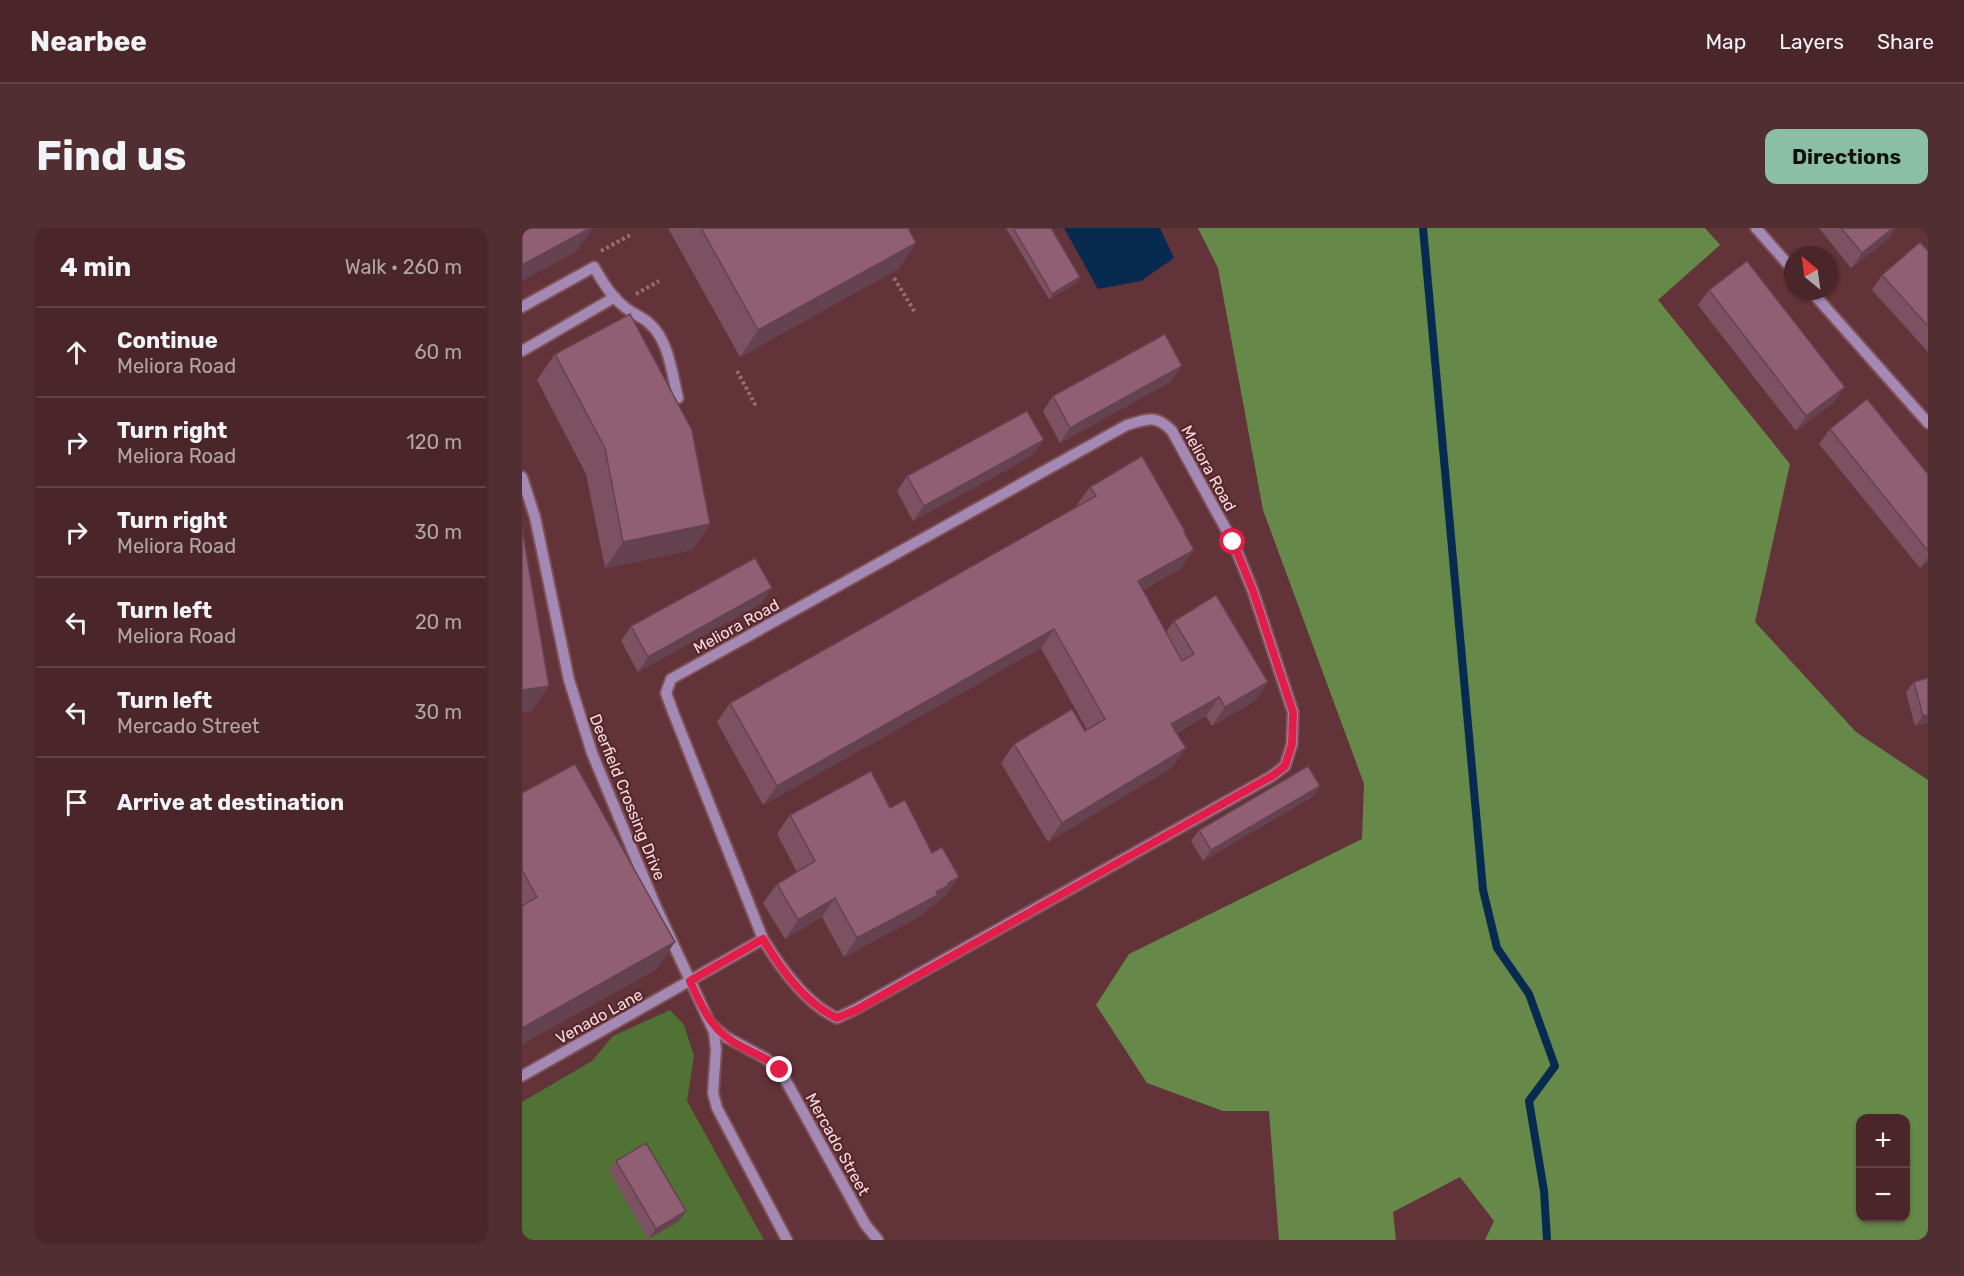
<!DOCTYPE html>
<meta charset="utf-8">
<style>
:root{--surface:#4a262a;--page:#512e32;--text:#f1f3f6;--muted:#b2a5a8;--line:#614347;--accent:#8abfa5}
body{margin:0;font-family:Rubik,sans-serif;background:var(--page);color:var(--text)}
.controls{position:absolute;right:18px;bottom:18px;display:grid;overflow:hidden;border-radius:12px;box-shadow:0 2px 4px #0004}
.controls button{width:54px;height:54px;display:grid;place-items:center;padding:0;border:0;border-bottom:2px solid var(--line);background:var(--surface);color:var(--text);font:30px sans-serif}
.compass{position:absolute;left:1262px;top:18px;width:54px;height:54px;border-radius:50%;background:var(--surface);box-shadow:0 2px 4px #0004;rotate:331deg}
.stop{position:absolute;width:18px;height:18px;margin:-14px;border:4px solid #e11d48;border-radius:50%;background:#fff}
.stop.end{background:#e11d48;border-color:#fff;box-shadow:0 2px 6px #0008}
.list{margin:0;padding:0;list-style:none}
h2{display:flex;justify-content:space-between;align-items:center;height:78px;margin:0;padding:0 24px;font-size:26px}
h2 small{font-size:20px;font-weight:400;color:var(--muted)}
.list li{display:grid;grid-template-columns:39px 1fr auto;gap:18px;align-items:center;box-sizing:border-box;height:90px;padding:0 24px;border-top:2px solid var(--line)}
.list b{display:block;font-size:22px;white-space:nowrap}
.list p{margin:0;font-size:20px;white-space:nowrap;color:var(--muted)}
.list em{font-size:20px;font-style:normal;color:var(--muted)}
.icon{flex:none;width:33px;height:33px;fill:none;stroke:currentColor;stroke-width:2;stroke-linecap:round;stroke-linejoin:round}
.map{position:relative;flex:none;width:1406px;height:1012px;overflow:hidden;border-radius:12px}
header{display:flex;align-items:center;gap:36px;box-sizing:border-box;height:84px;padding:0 30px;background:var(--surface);border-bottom:2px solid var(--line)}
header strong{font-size:28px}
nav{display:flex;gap:33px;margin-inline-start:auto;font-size:21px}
.intro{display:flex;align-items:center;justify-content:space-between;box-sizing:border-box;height:144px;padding:0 36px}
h1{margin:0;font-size:42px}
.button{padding:15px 27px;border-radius:12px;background:var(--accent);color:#111;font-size:21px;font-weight:700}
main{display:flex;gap:36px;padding:0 36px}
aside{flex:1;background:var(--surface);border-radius:12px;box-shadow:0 2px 4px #0004}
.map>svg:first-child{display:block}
.green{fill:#507235}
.forest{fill:#66894a;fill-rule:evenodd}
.water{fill:#062a50}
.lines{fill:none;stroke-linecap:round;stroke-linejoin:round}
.stream{stroke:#062a50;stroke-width:8}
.minor-casing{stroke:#7e5156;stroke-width:14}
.path{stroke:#976e72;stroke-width:4;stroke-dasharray:3 3;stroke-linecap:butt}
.minor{stroke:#a589b5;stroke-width:10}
.wall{fill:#7c5263}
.shaded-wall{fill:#654250}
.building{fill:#905f73;stroke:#654250;stroke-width:1.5}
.route{stroke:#e11d48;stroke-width:8}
.labels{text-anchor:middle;stroke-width:4.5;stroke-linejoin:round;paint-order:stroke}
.street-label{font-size:16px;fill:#fbdcde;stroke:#56282e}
</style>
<header>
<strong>Nearbee</strong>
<nav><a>Map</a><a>Layers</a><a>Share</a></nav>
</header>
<div class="intro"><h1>Find us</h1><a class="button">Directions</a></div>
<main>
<aside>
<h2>4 min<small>Walk · 260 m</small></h2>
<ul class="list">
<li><svg class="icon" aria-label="ahead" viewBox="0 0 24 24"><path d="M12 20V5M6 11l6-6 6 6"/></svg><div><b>Continue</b><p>Meliora Road</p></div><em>60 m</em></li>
<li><svg class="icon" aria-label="right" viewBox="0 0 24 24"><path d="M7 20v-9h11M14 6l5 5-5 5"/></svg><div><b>Turn right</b><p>Meliora Road</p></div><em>120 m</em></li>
<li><svg class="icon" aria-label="right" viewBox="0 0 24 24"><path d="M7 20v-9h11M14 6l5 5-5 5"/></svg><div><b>Turn right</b><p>Meliora Road</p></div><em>30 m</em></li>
<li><svg class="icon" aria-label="left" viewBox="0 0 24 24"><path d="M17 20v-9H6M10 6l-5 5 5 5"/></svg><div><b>Turn left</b><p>Meliora Road</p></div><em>20 m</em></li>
<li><svg class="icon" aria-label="left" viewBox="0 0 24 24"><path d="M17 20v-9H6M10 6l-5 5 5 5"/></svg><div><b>Turn left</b><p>Mercado Street</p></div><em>30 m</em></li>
<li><svg class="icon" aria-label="arrive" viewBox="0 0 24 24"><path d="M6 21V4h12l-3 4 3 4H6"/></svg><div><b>Arrive at destination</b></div></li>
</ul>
</aside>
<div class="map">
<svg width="1406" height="1012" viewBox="0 0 1406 1012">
<rect width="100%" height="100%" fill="#623338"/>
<path class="green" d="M148 782 162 797 172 828 165 873 242 1012H0V874L70 833 91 808Z"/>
<path class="forest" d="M676 0H1183L1198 17 1136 72 1268 236 1233 394 1334 504 1406 552V1012H963L972 993 938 949 871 984 874 1012H757L747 883H701L625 855 574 777 607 726 840 611 842 556 741 282 696 40ZM1338 890H1384V990H1338Z"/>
<path class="water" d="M542 0H638L652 30 619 53 576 61Z"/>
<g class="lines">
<path class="stream" d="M901 0 961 662 975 720 1007 766 1033 838 1007 873 1022 963 1025 1012"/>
<defs>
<path id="minor" d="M1234 0 1271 42
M1289 63 1406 195
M0 79 72 39C80 53 90 70 104 80 111 86 121 89 128 96 147 113 150 146 156 170
M0 123 93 69
M0 249 13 289 47 452 70 525 134 679 192 804 194 822 191 865 195 880 265 1012
M190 797 204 809 243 830 258 842 343 996 356 1012
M0 848 241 711C258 739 284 776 315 790L334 781 750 548 763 538 770 516 771 484 731 363 711 314 650 203C634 186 625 191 605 197L149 451 144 465 151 484 241 711"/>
</defs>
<use href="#minor" class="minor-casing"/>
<path class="path" d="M79 23 110 6
M372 50 394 86
M114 66 137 53
M215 143 234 178"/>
<use href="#minor" class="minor"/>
</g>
<path class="wall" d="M146 0H386L394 15 376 41 218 129Z
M484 0H529L558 49 555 55 527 71Z
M1297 0H1374L1367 10 1329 40Z
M1406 23V124L1350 62 1360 47Z
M1187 62 1312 174 1274 203 1176 77Z
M33 126 188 296 170 322 83 340 64 246 15 152Z
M650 153 538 215 521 183 531 168Z
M1308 201 1406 246V334L1398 340 1297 216Z
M511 227 391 293 375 263 385 248Z
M568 259 663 303 662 305 672 322 658 341 621 362 644 404 652 393 746 454 733 473 690 498 684 488 655 505 651 539 526 614 479 535 492 516 563 503 565 502 519 420 241 577 195 494 208 475 555 279 554 278Z
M240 375 116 444 99 413 109 398Z
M1392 454 1406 495 1393 498 1384 464Z
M798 558 790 569 681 633 669 613 677 602Z
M0 565 135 741 0 816Z
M368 580 410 625 437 649 423 668 417 672 414 676 406 680 402 686 322 729 300 689 263 711 241 675 255 656 275 644 255 606 268 587Z
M94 933 157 993 126 1011 87 943Z"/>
<path class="shaded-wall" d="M68 0H71L54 24 0 53V37Z
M1371 0H1374L1367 10 1329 40 1340 25Z
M394 15 376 41 218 129 236 102Z
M558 49 555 55 527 71 530 66Z
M660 138 650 153 538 215 548 200Z
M1323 159 1312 174 1274 203 1284 188Z
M522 212 511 227 391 293 402 278Z
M188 296 170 322 83 340 101 314Z
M672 322 658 341 602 372 616 353Z
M1406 329V334L1398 340Z
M250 360 240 375 116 444 126 429Z
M532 401 519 420 241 577 255 558Z
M746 454 733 473 690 498 703 479Z
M27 458 9 484 0 485V462Z
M697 469 684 488 636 515 649 496Z
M1406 487V495L1393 498 1401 488Z
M664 520 651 539 526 614 540 595Z
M798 558 790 569 681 633 689 622Z
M437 649 423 668 417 672 414 676 406 680 402 686 322 729 335 710 414 664Z
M313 670 300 689 263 711 276 692Z
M153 714 135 741 0 816V800Z
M164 983 157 993 126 1011 134 1001Z"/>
<path class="building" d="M0 0H68L0 37Z
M179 0H386L394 15 236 102Z
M491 0H529L558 49 530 66Z
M1319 0H1371L1340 25Z
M1398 14 1406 23V98L1360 47Z
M1225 33 1323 159 1284 188 1187 62Z
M108 86 170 202 188 296 101 314 83 220 33 126Z
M643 106 660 138 548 200 531 168Z
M1345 171 1406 246V323L1308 201Z
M505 183 522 212 402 278 385 248Z
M620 228 663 303 662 304 672 322 616 353 660 433 672 426 652 393 694 367 746 454 703 479 697 469 649 496 664 520 540 595 492 516 550 481 563 503 583 491 532 401 255 558 208 475 574 268 568 259Z
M0 300 27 458 0 462Z
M233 330 250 360 126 429 109 398Z
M1406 450V487L1401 488 1392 454Z
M53 536 153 714 0 800V678L15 669 0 642V565Z
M786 538 798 558 689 622 677 602Z
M349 543 368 580 383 572 410 625 420 619 437 649 426 655 427 657 414 664 416 667 335 710 313 670 276 692 255 656 293 633 268 587Z
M124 915 164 983 134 1001 94 933Z"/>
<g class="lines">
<path class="route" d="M258 842C248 831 235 827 222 820 192 806 181 783 168 753L241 711C258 740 284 776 315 790L334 782 750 548 763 538 770 516 771 484 731 363 711 314"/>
</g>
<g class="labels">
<g class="street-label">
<text transform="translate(687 240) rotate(61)" y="6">Meliora Road</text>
<text transform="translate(214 398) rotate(-29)" y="6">Meliora Road</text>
<text transform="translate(106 569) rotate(68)" y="6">Deerfield Crossing Drive</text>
<text transform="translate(77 788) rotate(-29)" y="6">Venado Lane</text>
<text transform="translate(316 916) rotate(61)" y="6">Mercado Street</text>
</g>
</g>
</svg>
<div class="controls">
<button>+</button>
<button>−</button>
</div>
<svg class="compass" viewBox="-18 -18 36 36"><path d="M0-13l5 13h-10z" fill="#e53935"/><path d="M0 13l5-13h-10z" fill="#b2a5a8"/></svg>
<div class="stop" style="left:711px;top:314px"></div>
<div class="stop end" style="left:258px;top:842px"></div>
</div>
</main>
